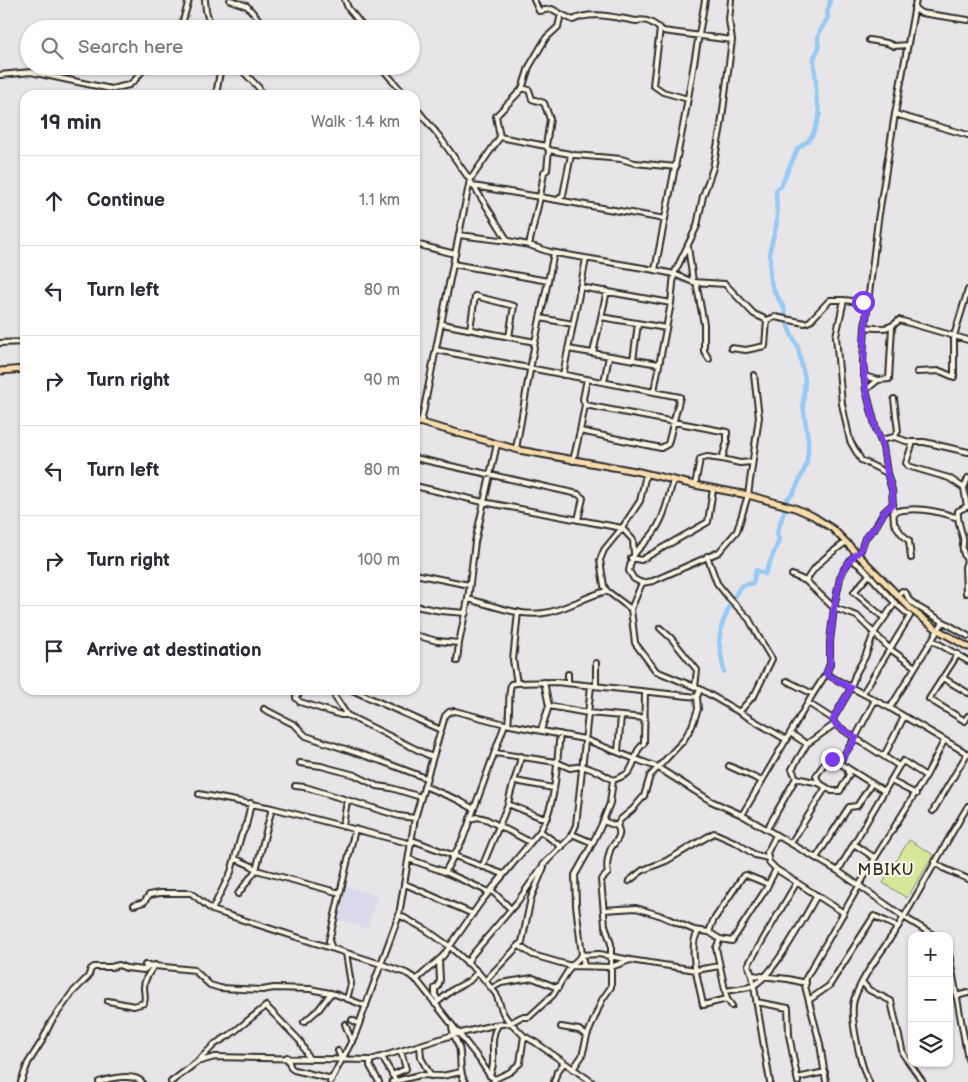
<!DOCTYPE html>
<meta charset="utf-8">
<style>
:root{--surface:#fff;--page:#f7f7f7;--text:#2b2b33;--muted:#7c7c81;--line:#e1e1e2}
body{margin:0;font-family:"Balsamiq Sans",sans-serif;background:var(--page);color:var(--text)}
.controls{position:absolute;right:15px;bottom:15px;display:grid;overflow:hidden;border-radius:10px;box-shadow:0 1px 4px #0004}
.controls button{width:45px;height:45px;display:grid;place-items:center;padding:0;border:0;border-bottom:1px solid var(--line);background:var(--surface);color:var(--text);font:25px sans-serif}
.stop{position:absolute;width:15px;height:15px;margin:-11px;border:4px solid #7c3aed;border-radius:50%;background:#fff}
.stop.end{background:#7c3aed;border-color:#fff;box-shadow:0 1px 5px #0008}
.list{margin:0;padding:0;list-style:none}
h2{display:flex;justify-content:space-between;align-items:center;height:65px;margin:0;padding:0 20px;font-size:21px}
h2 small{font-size:16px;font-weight:400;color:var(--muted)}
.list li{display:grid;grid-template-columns:32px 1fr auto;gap:15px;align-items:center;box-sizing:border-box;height:90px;padding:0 20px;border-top:1px solid var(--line)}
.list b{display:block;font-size:19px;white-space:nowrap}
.list em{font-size:16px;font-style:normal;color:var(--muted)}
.icon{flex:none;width:28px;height:28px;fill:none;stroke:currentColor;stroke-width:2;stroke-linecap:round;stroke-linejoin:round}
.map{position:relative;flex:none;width:968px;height:1082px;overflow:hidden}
.search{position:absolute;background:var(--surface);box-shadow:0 1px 4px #0004;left:20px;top:20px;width:400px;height:55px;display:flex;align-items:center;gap:12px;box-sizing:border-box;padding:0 18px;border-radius:28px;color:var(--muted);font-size:19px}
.panel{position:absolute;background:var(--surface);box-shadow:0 1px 4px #0004;left:20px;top:90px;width:400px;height:605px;border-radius:15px}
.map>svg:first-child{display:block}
.built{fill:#dadaec}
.pitch{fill:#d6e79b;stroke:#808963}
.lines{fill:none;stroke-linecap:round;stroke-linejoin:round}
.river{stroke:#96c9f3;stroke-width:4.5}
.minor-casing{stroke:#2b2b2b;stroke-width:8}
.major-casing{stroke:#2b2b2b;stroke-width:9}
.minor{stroke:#fcf5e5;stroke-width:4}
.major{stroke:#f9deab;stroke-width:5}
.route{stroke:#7c3aed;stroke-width:6}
.labels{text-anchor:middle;stroke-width:4.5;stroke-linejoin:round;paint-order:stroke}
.quarter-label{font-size:16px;letter-spacing:1px;fill:#2b2b2b;stroke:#fcf5e5}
</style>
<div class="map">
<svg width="968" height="1082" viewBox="0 0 968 1082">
<rect width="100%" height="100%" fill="#e8e5e9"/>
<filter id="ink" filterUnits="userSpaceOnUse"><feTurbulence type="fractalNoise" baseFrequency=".02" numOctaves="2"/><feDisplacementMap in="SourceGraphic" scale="10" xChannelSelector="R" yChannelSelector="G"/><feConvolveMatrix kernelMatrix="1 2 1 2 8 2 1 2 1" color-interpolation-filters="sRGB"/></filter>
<g filter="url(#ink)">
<path class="built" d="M347 886 377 896 367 929 337 919Z"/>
<path class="pitch" d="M909 840 934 855 907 898 883 883Z"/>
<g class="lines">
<path class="river" d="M787 499 793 494 806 466 808 452V439L803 405 805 380 798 348 788 327 784 308 773 289 770 278V249L776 227 777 216 776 190 781 186 798 148 808 141 813 134 820 114 816 97V80L814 66V58L819 47C815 34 823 28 828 17L827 11 829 7 830 0
M724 672 719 642 722 624 732 600 741 586 753 583 756 570 765 574 779 540 777 533 785 508"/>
<defs>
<path id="minor" d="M205 0 206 11 212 29
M230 0 247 6 267 29
M345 0 348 8 365 29
M914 8 921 13 968 20
M561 14 573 20C592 10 616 18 637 21 648 18 655 25 663 31L732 40
M176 29 182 24 189 0
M660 29 653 85 663 92 688 99
M869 40 887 43 894 46 908 45
M238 66 259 88 261 95
M380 66 405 95
M0 75 31 72 111 89 129 85 135 80 146 66
M522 88 529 90 532 99 544 103 550 119 546 146
M216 95 221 66
M415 107 439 136 470 180 421 423
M895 114 968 135
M549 150 575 155 621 159 635 163 676 167
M473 186 540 197 544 172 547 170 549 150 546 146 500 137
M558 200 563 195 571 155
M459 235 508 241 529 245 550 252 655 270 674 274 693 282 725 284 754 314 767 320
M508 241 470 180 500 137 496 116 522 89 529 67 546 38 558 27 561 14 552 9 539 11 534 0
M415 244 455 254
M529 245 540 197 665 219
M688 247 693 281
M453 264 548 281
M655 270 684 121 705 0
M696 282 704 324V351L709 359
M580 287 671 303
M844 300 836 336 842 404 850 441 861 460 887 473
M601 317 666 328
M540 318 573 324
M442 324 535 342
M865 327C878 328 889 331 899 320L968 340
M470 329 475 296 514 306 509 337
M0 343 25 342
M731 348 746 350 765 346 767 320 775 317 805 323 810 321 830 300H844L868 303
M568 349 659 364
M436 350 680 397 668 444 661 448 580 431
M593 353 607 291
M633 360 638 324
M917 372 940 371 954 377V336L968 290
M563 375 586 259
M864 376 878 380
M604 382 609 356
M866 390 878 380 889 379 892 327
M654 391 671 303 674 274 697 226 703 196 713 168 721 126 732 40 729 20 731 0
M585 405 727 432V442L722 459 740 463 752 462
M894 437 909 442H924L968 452
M881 440 894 437 898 431 894 399
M913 442 906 463 908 466 949 478 964 488
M516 449 535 342 554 253
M415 458 578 494 583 498 578 520
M573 461 580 431 585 405 583 399 587 379
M673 480C669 496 665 515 656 529 645 547 633 546 629 571L634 579 642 583 653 581 719 552 737 531 748 495 759 417 754 375
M695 485 700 459 707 457 722 459
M415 486 483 502 622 528 633 540 634 553
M967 507 964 488 968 478
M893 512C914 506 935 510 955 517L957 516
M707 556 717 583 729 598 749 619 758 636 772 659 755 694 740 711
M631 558 641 560 708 522 713 489
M911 558 909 541 901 533 894 523 892 490 887 473 883 447 876 429 866 390 863 361 865 327 878 220 895 114 916 0
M851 559 863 568 895 603 910 616 863 693
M415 574 469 585
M792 575 806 581 834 608 857 616 890 649 915 667
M869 575 854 592 884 618
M806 581C815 564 831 553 846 542
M642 583 631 609 635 643 656 671 700 689 787 740
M607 591 604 586 600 560 604 550 622 528 640 501 646 474
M966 593 965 567 967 561C966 558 963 554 963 550 962 546 964 542 963 538 961 529 957 521 958 511L968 506
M897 596 902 591 906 593 909 600 918 607 968 636
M468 599C492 605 520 617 544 613 566 610 585 596 607 591L631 609
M415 606 441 611 466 613
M660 628 671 638 697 670 695 687
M415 635 437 641 459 643
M932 640 968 661
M958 654 929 699 965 721 968 716
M457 661 459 643 468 599 475 542 497 444
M596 663V686
M568 674V683
M826 674 890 708 968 754
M943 678 968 693
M787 681 813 694
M544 682 549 706
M517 683 513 660 518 612
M304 690 296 696V698L300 702 341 715H347
M333 690 335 697 347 715 432 757
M352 690 441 730
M808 703 833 719 835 724 855 738 899 766 903 761 926 776
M890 708 943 622
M264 709 295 725 306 736 381 761 426 778
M833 719 851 688 855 675 865 657 874 633 895 603
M508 724C510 711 508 697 511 684L517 683 556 682 697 697
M541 730 549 706 588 713 645 718
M790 733 807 744
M618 751 621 716
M495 753 556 762 570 768 582 766 599 772 613 780
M884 756 904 717
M300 763 321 766 355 775 377 786 391 788 421 797
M839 763 855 738 875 700
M729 766 762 781
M846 767 849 775 840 791H832L819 783 816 776 826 761 833 759 884 791
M796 778 792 769 807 744 835 724
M515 781 553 788
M891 781 916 794
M295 786 305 787 399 816 415 818
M424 786 458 800 474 809
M199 794 272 808 412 844
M508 804C511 787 518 773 521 756
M933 811 967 754
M742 815 813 694 826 674 830 664V641L834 608 840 578 844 569 851 559 861 550 865 538 876 526 884 512 893 504
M470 819 478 817 486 819 530 842
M603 821 617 826
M343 825 347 801
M767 829 796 778 819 783
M540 831 562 847
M572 834 593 843
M776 835 767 853 769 862 776 869 844 913
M412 840 503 874
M791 843 826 787
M854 844 875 858
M816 858 849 807 857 806 872 783
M236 859 252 866 256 870 340 893
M409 859 445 872 489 892
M934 862 943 868 968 879
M482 867 508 804 540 817H548
M838 871 899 766
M445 872 463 839 505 724
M629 881 643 870 666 861 714 833 737 843 755 855 768 858
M405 884 473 914
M768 884 746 875 743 876 713 921 709 932 720 939 732 941 766 889 776 869
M491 890 511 909
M238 894 256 870 272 808
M134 905 144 902 149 895 160 893H191L212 910 381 964 399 915 415 818 445 716 449 712 455 711 505 724 584 739 635 759 638 750 644 743 645 692
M212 910 231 872 241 836 246 826 251 803
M604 910 636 908 659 915 694 930 709 932
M399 915 425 929 449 946 478 972 496 994 503 1013 507 1019 524 1036 535 1042 592 1082
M699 931C686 944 700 987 703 1005L727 999
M720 939 716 948 727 999 732 1006
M518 945 533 955 571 966 582 955 576 905 575 875 588 852 601 826 610 803 613 780C627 775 630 774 635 759L657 767 711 801 742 815 838 871 904 917 935 936
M332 948 329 941 355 829
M346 953 351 984 347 999
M949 954 968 1059
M439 960 440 980 438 987 435 988V995L439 1001
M467 963 472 955 518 901 544 864 570 838 576 825 591 686
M145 965 194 970 210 985 220 988 262 990 274 988 310 989 335 994 366 1006
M584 966 582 955 599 954 630 960 696 970 720 966
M752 975 788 979 806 983
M416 980 443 956 481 902 540 831C557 803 556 765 560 734
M486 980 522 942 531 898 544 867
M863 983 869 990 891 1001 903 1054 923 1082
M492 988 501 983 533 978 558 988
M726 991C734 989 745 989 752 986 772 979 806 915 817 895
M956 996 968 993
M809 1000 829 986 874 916 898 927
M108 1001 134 1006 144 1003C146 997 144 993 144 987 144 979 150 971 155 965
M756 1002 788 1008 789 1035 798 1082
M435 1004 454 989 469 981 478 972
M352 1020 359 1024
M304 1022 319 1009 331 993
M345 1024 352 1042
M452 1025C452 1033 456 1039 459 1047 462 1059 458 1071 465 1082
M561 1027 579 1030 587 1036
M420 1045 421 1058 431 1076
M338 1051 342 1060
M287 1057 291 1068 294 1070 332 1079
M382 1057 396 1081
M370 1060V1066L379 1082
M197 1062 215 1044 230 1035 266 1006 300 1041 309 1059
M573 1069 582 1056 587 1036 602 1000 611 987V944L605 925 601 880 608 873C606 866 608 855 611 848 616 841 623 835 617 826L620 820 633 809 644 796 650 776 683 741 692 726 698 709 697 697 700 689
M392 1075 406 1069 401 1051
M490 1076C491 1072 493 1067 493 1063 494 1050 490 1037 498 1025
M797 1078 825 1072
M21 1082 28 1063 42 1041 51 1022 72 993 88 977 91 969 94 967H111L119 965 126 968 144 970 150 965
M99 1082C110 1078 134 1073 142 1082
M171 1082 197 1062 215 1057 371 1060 453 1035 494 1025 510 1023 521 1017H529L553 995 571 966 611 967 630 960
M330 1082 355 1035 381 964 406 973 416 979 479 1059 490 1076 495 1079
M392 1082 420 1075 442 1076 461 1072
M493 1082 495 1079 510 1072 520 1063 524 1036
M554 1082 557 1072 564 1063
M770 1082 752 975 748 965 797 882
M826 1082 820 1044 805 986 806 978 875 858 926 776 944 741
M869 1082C861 1067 849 1016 854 1000 862 975 885 948 899 925 923 886 944 845 968 806"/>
<path id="major" d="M0 371 25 369
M415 421 519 450 635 471 695 485 748 495 795 508 813 516 833 529 913 611 938 630 968 647"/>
</defs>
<use href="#minor" class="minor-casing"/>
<use href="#major" class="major-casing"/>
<use href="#minor" class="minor"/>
<use href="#major" class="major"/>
</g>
</g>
<g class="lines" filter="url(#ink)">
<path class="route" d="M832 759 839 763 856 738 835 724 833 719 851 688 826 674 830 664V641L834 608 840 578 844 569 851 559 861 550 865 538 876 526 884 512 893 504 892 490 887 473 883 447 876 429 866 390 864 376V338L868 303 863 302"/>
</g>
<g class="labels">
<g class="quarter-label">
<text x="886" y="875">MBIKU</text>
</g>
</g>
</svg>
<div class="controls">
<button>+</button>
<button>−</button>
<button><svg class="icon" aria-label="layers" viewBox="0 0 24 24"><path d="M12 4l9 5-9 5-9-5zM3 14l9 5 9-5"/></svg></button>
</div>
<div class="stop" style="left:863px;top:302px"></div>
<div class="stop end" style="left:832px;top:759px"></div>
<div class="search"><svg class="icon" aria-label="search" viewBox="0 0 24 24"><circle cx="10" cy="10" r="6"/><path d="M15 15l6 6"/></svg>Search here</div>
<section class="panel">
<h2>19 min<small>Walk · 1.4 km</small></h2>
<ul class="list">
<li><svg class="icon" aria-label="ahead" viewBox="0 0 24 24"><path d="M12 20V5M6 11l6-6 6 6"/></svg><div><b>Continue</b></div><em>1.1 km</em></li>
<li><svg class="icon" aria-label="left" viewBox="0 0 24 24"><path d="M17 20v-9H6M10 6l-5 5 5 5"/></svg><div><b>Turn left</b></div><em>80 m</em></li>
<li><svg class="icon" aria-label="right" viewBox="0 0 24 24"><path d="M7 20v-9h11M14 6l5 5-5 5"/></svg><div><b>Turn right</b></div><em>90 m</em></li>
<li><svg class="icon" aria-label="left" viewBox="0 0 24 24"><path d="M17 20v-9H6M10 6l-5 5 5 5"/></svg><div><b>Turn left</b></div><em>80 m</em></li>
<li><svg class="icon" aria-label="right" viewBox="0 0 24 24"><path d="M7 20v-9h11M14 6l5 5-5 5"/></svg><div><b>Turn right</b></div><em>100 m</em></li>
<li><svg class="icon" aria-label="arrive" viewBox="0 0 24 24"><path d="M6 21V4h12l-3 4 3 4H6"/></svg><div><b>Arrive at destination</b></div></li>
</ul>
</section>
</div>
